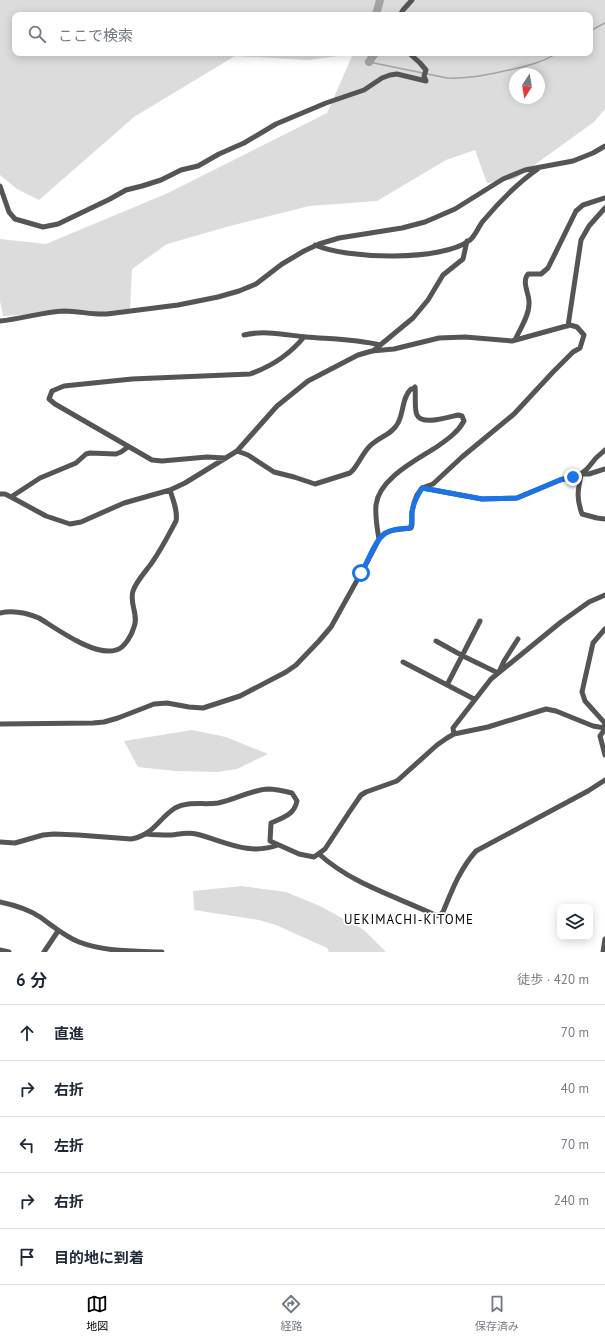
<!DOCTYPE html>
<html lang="ja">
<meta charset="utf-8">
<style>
:root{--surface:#fff;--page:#f2f2f3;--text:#1f2937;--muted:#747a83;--line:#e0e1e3;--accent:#000}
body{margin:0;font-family:"PT Sans","Noto Sans JP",sans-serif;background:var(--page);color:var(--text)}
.controls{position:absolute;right:12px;bottom:12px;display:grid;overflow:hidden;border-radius:8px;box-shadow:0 2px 10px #0003}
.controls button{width:36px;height:36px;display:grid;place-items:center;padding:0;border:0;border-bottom:1px solid var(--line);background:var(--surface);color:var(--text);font:20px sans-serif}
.compass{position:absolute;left:509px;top:68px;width:36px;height:36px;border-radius:50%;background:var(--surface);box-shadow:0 2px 10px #0003;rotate:192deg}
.stop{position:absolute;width:12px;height:12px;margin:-9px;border:3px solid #1a73e8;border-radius:50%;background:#fff}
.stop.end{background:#1a73e8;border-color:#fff;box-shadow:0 1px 4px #0008}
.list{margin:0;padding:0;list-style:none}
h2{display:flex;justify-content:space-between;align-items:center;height:52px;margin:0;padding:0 16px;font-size:17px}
h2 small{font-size:13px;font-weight:400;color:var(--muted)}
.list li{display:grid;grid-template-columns:26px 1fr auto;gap:12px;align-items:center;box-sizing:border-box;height:56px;padding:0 16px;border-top:1px solid var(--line)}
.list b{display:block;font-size:15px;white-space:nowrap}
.list em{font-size:13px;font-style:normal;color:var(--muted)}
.icon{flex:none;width:22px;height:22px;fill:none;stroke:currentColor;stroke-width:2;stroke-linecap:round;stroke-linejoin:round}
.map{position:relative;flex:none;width:605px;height:952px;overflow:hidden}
.search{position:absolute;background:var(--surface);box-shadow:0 2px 10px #0003;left:12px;right:12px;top:12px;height:44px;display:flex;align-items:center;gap:10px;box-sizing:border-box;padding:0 14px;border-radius:8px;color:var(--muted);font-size:15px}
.sheet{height:332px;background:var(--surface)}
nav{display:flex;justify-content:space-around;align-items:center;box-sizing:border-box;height:56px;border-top:1px solid var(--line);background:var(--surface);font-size:11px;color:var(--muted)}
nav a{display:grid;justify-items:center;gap:2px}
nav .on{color:var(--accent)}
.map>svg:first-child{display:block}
.green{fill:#dcdcdc;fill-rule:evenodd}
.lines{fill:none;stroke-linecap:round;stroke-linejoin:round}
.stream{stroke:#a3a3a3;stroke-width:1.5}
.river{stroke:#a3a3a3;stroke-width:8}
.minor{stroke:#555;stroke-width:5}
.route{stroke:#1a73e8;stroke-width:5}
.labels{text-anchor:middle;stroke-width:3.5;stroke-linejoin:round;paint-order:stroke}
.quarter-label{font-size:13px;letter-spacing:1px;fill:#000;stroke:#fff}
</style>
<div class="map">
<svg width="605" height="952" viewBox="0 0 605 952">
<rect width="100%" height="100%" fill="#fff"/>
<path class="green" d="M0 0H605V109L594 122 515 179 487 183 475 150 446 160 377 201 309 206 230 226 167 244 132 269 130 312H70L3 316 0 301V239L46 244 168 193 327 113 353 54 309 60 235 56 134 117 39 200 17 189 0 175ZM15 15H590V53H15ZM515 74H539V98H515Z
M192 730 226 737 268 754 237 769 217 772 175 771 138 767 124 741Z
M242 886 286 892 320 906 364 930 386 952H329L327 948 276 925 259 920 194 910 193 891Z"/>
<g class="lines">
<path class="stream" d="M590 31 605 23
M369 62 447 78C470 79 487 75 509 70 526 66 542 63 557 53"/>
<path class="river" d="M376 15 380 0
M369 62 375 53"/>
<path class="minor" d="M400 15 403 10 412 0
M0 186 9 212 15 219 43 227 58 224 110 199 126 190 142 186 161 180 181 170 198 166 219 154 244 143 276 124 326 103 364 90 382 78 390 75 397 74 426 81 424 76 426 70 420 63 409 53
M315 245C347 259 442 262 470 240 476 235 479 225 484 220 500 201 519 182 539 168
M0 321C22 319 42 312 64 311 79 311 93 315 107 314L178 305 218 297 239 291 256 284 282 264 304 251 319 244 339 238 402 228 425 222 455 209 503 179 525 170 573 161 593 153 605 146
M568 326 581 240 589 226 605 208
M244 335C264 330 286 335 306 337 331 339 356 339 380 345
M515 340C520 329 529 316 529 304 530 294 521 283 528 274H541L548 268 576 211 583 205 605 198
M373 351 413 318 428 300 443 275 463 259 467 241
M237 451 248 455 274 472 294 477 315 484 350 473 353 470C359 463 363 453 369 447 378 437 392 435 398 423 404 412 402 397 411 389H413L415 387C416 395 414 410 417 415 422 426 449 417 458 415L462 416 464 421C458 432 448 439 438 446 417 460 379 478 376 505 375 516 377 528 379 539
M226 458 207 457 162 461 152 460 55 404 49 399 52 391 64 386 132 379 250 374C270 367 290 354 304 337
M581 474C578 491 576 497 582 514L597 518 605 519
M581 474H589L605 469
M423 488 482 499 517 498 560 480 581 474 587 469 596 458 605 450
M0 494H5L11 497 46 516 70 524 81 522 124 503 170 490 185 483 237 451 277 406 308 381 358 355 372 351 394 349 439 338 465 337 512 341 570 325 577 327 584 335 580 348 573 352 553 372 514 414 462 457 433 484 422 488 417 495 414 503 412 512V525L411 528 394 530 385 533 379 539 365 566 331 627 319 641 296 665 286 672 240 696 203 708 189 707 167 703 154 704 118 718 104 722 93 723 0 724
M11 497 40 478 76 463 86 454 90 453 116 454 121 452 128 447
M0 613C13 610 27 613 39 618 57 629 95 657 116 650 125 648 132 634 134 627 139 615 129 603 133 591 136 581 148 569 153 561 162 548 169 534 176 521 178 511 173 500 170 490
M605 629 593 643 582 692 585 701 604 722 605 727
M436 641 463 656 498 673
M403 662 474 699
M499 672 504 661 518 639
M447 685 480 621
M605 729 600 736 605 755
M454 734 453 728 491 679 561 622 589 602 605 595
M147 834C155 835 163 835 172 835 180 834 188 832 196 834 225 841 248 856 278 845
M0 842 15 843 43 835 54 834 78 835 131 839C154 835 158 819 175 808 188 801 204 805 218 803 235 800 250 790 268 789 276 789 284 791 292 793L297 801C294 815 284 817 271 823L270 841 299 854 314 857 325 849 350 811 361 795 366 792 397 781 437 745 447 738 454 734 488 727 546 709 556 711 593 726 605 728
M319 854C352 884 395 896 435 915L439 916 443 912C452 890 460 869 476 851L588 791 605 780
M0 902C14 905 28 909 40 917 53 926 64 936 79 942 105 952 134 951 162 952
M0 950 9 952
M44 952 58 931
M603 952 605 939"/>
</g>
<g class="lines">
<path class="route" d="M361 573C368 562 375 539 386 533 393 528 403 529 410 528 413 523 411 518 412 512 413 503 418 495 422 488L482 499 517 498 560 480 573 477"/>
</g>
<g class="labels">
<g class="quarter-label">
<text x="409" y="924">UEKIMACHI-KITOME</text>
</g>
</g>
</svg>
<div class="controls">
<button><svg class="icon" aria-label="layers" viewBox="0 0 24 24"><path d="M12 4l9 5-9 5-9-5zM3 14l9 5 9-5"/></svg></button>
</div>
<svg class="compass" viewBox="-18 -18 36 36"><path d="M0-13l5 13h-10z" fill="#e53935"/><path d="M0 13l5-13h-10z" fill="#747a83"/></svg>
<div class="stop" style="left:361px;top:573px"></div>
<div class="stop end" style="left:573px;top:477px"></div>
<div class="search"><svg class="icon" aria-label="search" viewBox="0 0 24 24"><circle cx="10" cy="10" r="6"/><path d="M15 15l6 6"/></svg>ここで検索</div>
</div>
<section class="sheet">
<h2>6 分<small>徒歩 · 420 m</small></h2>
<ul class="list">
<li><svg class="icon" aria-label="ahead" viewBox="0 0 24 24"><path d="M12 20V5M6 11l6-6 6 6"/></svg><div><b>直進</b></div><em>70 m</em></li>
<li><svg class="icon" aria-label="right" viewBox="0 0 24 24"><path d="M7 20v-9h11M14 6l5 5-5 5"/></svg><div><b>右折</b></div><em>40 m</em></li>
<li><svg class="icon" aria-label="left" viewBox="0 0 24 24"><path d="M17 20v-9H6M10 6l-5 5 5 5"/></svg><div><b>左折</b></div><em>70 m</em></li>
<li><svg class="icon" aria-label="right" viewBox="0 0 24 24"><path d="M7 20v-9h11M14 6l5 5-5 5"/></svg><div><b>右折</b></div><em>240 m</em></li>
<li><svg class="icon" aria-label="arrive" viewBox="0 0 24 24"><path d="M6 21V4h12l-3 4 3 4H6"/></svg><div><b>目的地に到着</b></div></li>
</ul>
</section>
<nav>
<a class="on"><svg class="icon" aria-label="map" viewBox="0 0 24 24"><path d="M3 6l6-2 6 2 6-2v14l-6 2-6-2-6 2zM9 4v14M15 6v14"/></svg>地図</a>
<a><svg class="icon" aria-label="directions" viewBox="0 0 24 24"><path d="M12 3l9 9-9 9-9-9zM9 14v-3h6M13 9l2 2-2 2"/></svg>経路</a>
<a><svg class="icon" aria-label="saved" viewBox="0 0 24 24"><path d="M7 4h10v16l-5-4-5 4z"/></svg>保存済み</a>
</nav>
